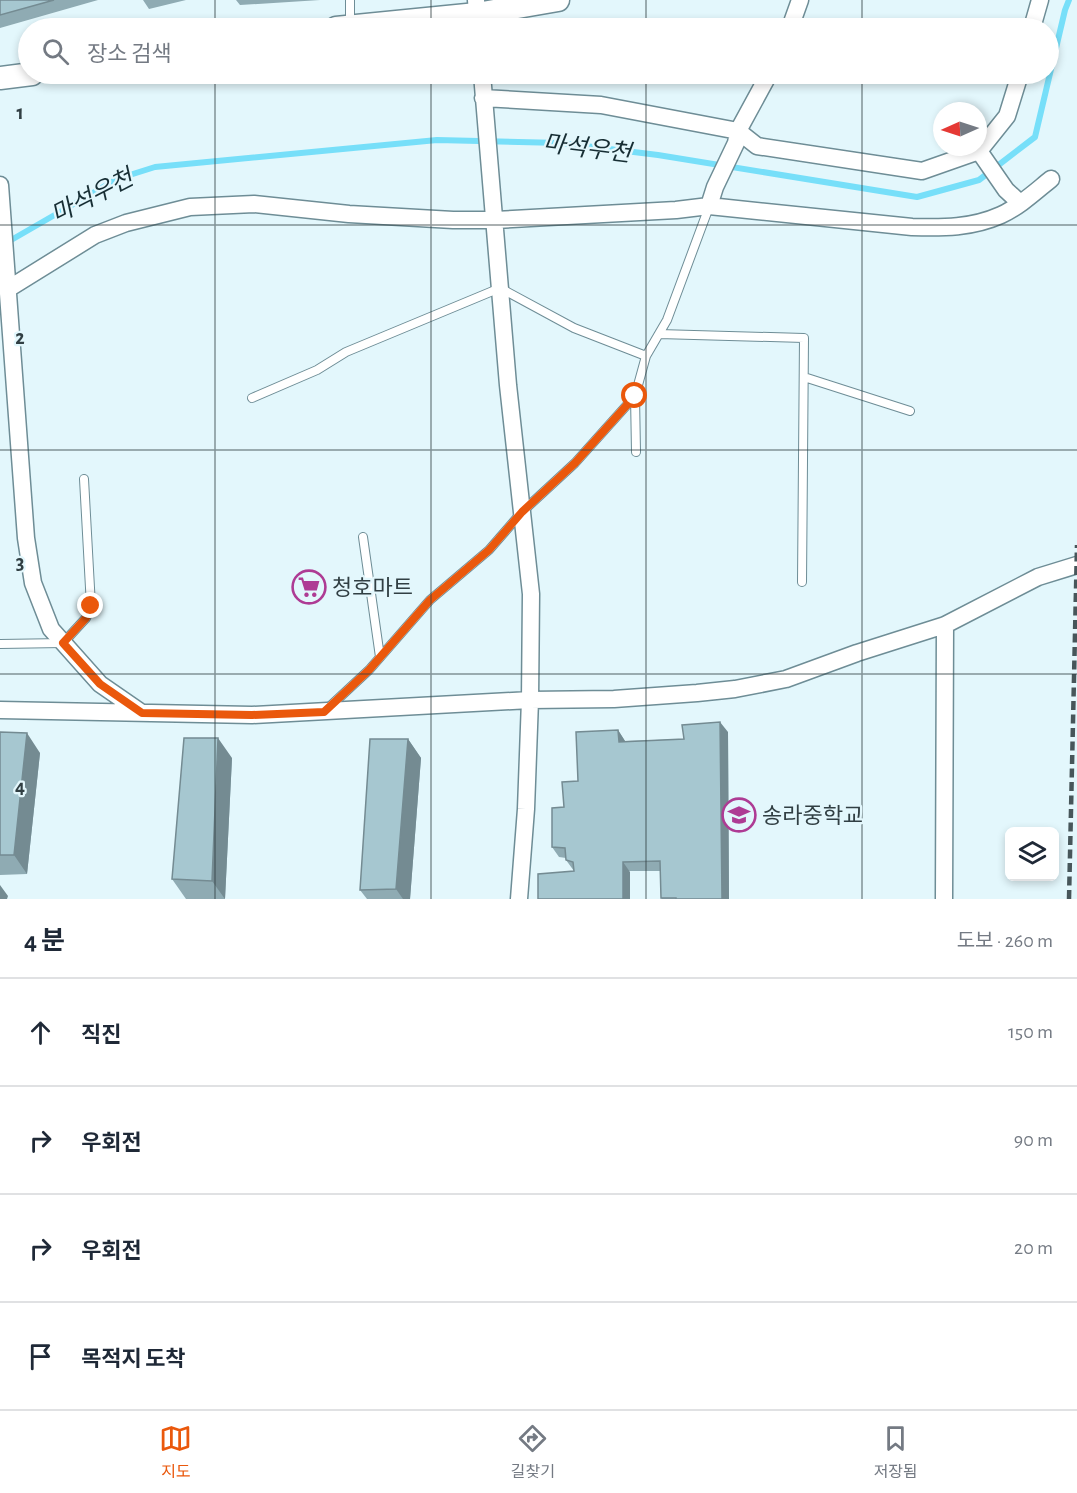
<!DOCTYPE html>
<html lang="ko">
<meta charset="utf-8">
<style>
:root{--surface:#fff;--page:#f2f2f3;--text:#1f2937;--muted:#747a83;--line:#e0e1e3;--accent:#ea580c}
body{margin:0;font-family:"Alegreya Sans","Noto Sans KR",sans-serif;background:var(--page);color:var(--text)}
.controls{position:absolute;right:18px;bottom:18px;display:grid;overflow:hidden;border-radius:9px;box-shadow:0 3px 9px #0003}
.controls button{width:54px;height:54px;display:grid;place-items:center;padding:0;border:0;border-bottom:2px solid var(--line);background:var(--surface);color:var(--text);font:30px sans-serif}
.compass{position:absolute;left:933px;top:102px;width:54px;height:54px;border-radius:50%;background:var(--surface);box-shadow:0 3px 9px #0003;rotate:267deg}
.stop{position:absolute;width:18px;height:18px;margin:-14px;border:4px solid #ea580c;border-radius:50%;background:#fff}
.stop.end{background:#ea580c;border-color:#fff;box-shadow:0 2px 6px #0008}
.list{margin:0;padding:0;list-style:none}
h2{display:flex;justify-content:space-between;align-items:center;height:78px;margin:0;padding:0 24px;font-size:26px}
h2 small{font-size:20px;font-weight:400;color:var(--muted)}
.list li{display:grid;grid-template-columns:39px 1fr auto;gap:18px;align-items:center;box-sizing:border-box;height:108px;padding:0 24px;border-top:2px solid var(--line)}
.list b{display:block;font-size:22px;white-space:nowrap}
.list em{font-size:20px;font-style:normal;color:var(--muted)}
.icon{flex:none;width:33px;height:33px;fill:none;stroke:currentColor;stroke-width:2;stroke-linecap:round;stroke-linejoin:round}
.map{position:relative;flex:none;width:1077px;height:899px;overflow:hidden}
.search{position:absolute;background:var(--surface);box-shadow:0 3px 9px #0003;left:18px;right:18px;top:18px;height:66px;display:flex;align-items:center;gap:15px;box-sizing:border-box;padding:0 21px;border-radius:33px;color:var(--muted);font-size:22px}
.sheet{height:510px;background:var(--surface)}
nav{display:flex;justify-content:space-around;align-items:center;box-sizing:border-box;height:84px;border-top:2px solid var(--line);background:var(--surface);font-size:16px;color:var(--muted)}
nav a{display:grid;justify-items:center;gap:3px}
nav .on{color:var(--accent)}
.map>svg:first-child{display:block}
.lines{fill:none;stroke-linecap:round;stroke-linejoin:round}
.stream{stroke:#77dff9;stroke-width:6}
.lane-casing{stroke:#6e8d96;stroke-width:10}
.street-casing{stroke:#6e8d96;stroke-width:19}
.secondary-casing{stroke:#6e8d96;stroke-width:25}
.lane{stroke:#fff;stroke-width:8}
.street{stroke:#fff;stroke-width:16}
.secondary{stroke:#fff;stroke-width:22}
.rail{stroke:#47565a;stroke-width:4.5;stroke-dasharray:9 4.5;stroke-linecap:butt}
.wall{fill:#8fabb3}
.shaded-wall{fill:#748b92}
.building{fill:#a6c7d0;stroke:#748b92;stroke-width:1.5}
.route{stroke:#ea580c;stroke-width:8}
.grid{fill:none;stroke:#313f43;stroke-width:1.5;stroke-opacity:0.55}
.labels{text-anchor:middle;stroke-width:4.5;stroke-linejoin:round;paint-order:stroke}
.poi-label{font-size:22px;fill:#313f43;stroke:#e3f7fc;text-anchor:start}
.water-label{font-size:24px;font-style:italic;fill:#172e34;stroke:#e3f7fc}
.grid-label{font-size:20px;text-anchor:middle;font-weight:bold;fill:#313f43;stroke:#e3f7fc;stroke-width:4.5;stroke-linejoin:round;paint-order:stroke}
</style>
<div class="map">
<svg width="1077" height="899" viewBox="0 0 1077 899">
<rect width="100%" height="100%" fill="#e3f7fc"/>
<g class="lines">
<path class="stream" d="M6 243 117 179 155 167 437 140 561 143 658 155 917 197 979 180 1035 137 1065 10 1069 0"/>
<defs>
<path id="lane" d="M350 26V0
M659 334 804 338 802 582
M804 377 910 411
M252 398 317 370 346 352 500 288 574 328 646 356
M636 452 635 396 646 356 667 320 709 207
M363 537 380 657
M0 644 63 643 86 618 91 606 84 479
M326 710 369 670 430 600 489 550 522 512 575 463 635 396"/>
<path id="street" d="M476 0 478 28
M790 28 800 0
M1032 28 1040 0
M482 74 508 385 531 594 530 700 526 809 519 899
M483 98 601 105 738 131 757 146 922 171 979 151 1007 116 1020 74
M979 151 1006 190 1020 203
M0 185 26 538 33 583 51 629 100 684 142 713
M709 206 715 187 736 143 738 131 769 74
M8 289 95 235 126 223 190 207 254 204 349 214 453 220H495L676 210 709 206 912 227C943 228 972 228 1001 215 1019 207 1036 191 1051 179
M0 710 252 715 530 700 614 699 697 693 735 689 786 679 857 653 945 625 1038 577 1077 565
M944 899 945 625"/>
<path id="secondary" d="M336 28 477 14 558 0
M0 78 32 74"/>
</defs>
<use href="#lane" class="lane-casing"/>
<use href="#street" class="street-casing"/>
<use href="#secondary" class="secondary-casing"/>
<use href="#lane" class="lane"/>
<use href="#street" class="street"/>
<use href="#secondary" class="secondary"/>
<path class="rail" d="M1069 899 1077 545"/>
</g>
<path class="wall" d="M0 0H98L0 28Z
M143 0H186L149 9Z
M236 0H320L240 5Z
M618 730 625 741 684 739 728 732 729 899H662L661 898V871H574L566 860V858L559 857 552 847 564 807 578 781Z
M0 732 40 753 27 874 0 875Z
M408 739 421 758 410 899H367L360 890Z
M232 758 225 899H186L172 879Z"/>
<path class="shaded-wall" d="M720 722 728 732 729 899H722Z
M618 730 625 741 627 752 619 742Z
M27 733 40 753 27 874 14 855Z
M218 738 232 758 225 899 212 881Z
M408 739 421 758 410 899H403L396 889Z
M623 862 630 872V899H623Z
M0 885 8 896 7 899H0Z"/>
<path class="building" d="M0 0H54L0 15Z
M720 722 722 899H676V898H661L660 861 623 862V899H538V874L574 871 573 862 566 860 565 848 552 847V808L564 807 562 782 578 781 576 732 618 730 619 742 684 739 682 725Z
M0 732 27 733 14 855H0Z
M184 738H218L212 881 172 879Z
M370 739H408L396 889 360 890Z"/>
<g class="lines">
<path class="route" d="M91 606 86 618 63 643 100 684 142 713 252 715 324 712 369 670 430 600 489 550 522 512 575 463 635 396"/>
</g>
<path class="grid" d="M215 0V28M431 0V28M646 0V28M862 0V28M215 74V899M431 74V899M646 74V899M862 74V899M0 225H1077M0 450H1077M0 674H1077"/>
<defs>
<symbol id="supermarket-ring" viewBox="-11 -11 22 22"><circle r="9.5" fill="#e3f7fc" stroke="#ae3b94" stroke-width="1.5"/><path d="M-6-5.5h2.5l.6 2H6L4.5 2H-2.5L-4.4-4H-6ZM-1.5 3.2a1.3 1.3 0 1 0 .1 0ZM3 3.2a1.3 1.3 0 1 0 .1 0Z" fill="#ae3b94"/></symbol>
<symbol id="school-ring" viewBox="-11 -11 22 22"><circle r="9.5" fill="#e3f7fc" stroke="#ae3b94" stroke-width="1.5"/><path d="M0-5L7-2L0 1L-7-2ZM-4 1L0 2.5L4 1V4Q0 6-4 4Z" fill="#ae3b94"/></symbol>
</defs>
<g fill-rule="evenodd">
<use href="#supermarket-ring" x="290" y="568" width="38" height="38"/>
<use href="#school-ring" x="720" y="796" width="38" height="38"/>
</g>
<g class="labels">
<g class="poi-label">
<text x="332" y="595">청호마트</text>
<text x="762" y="823">송라중학교</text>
</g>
<g class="water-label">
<text transform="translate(587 148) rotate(7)" y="8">마석우천</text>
<text transform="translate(92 196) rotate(-27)" y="8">마석우천</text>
</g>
</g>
<g class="grid-label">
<text x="20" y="119">1</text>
<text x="20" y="344">2</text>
<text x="20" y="569">3</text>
<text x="20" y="793">4</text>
</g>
</svg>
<div class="controls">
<button><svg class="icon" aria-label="layers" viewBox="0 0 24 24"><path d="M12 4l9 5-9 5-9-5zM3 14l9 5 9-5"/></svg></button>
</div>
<svg class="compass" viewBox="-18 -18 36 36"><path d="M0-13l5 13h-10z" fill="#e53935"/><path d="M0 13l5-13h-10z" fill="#747a83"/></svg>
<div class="stop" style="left:635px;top:396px"></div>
<div class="stop end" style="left:91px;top:606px"></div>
<div class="search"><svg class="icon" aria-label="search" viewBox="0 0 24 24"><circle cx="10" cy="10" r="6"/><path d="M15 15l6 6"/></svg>장소 검색</div>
</div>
<section class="sheet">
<h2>4 분<small>도보 · 260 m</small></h2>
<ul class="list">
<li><svg class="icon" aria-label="ahead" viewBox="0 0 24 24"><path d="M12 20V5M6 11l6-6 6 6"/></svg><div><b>직진</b></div><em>150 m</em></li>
<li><svg class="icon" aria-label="right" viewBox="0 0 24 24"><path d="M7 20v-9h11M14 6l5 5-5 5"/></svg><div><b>우회전</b></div><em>90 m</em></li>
<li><svg class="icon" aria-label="right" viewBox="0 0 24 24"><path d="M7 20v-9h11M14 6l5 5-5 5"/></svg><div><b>우회전</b></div><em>20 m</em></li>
<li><svg class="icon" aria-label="arrive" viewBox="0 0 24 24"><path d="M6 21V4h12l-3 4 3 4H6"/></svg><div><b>목적지 도착</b></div></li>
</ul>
</section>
<nav>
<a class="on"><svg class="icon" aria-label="map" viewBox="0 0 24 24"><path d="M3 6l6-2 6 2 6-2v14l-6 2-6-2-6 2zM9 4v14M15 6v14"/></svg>지도</a>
<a><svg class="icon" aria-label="directions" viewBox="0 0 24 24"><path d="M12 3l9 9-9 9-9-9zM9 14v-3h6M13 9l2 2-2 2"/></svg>길찾기</a>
<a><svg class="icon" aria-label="saved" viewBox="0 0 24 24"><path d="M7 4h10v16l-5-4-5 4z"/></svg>저장됨</a>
</nav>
